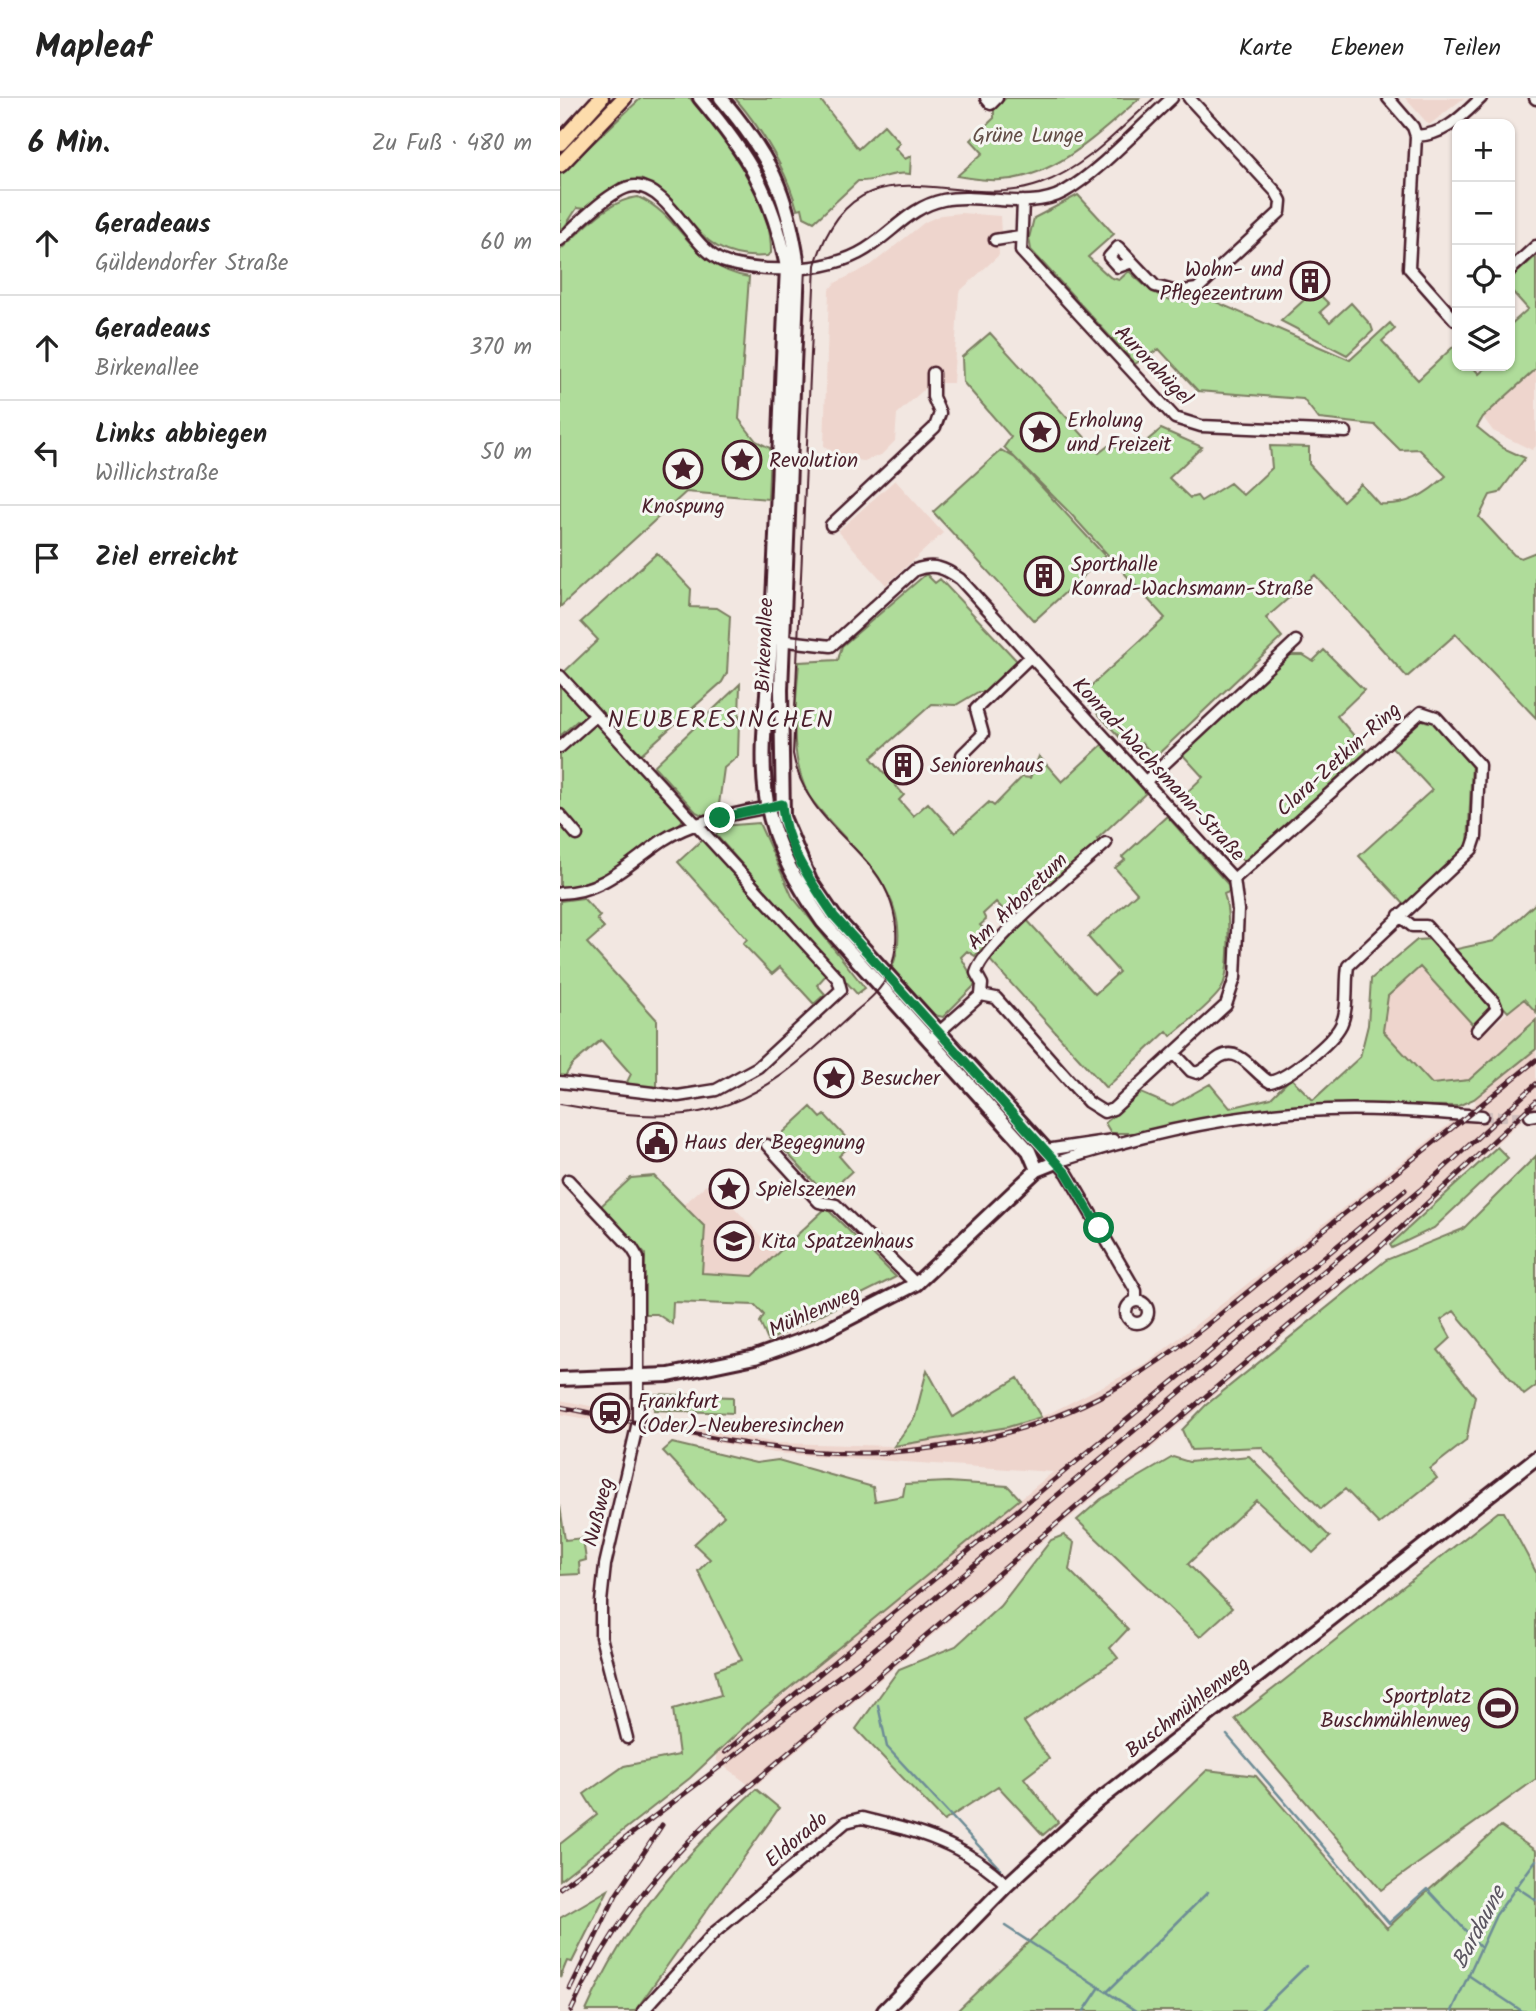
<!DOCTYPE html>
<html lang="de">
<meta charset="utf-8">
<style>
:root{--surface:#fff;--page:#f2f2f2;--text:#222;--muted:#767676;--line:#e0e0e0}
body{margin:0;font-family:Kalam,sans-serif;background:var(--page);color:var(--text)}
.controls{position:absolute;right:21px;top:21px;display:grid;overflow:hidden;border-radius:14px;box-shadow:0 2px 5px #0004}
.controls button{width:63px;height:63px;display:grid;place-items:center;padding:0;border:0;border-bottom:2px solid var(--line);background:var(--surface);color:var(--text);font:35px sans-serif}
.stop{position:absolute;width:21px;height:21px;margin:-16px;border:5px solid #0b8043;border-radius:50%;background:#fff}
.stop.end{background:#0b8043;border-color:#fff;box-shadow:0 2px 7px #0008}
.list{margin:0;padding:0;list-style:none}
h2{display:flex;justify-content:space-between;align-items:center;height:91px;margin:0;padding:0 28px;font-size:30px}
h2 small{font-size:23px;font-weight:400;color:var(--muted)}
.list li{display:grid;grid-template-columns:46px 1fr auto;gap:21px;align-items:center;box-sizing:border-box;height:105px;padding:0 28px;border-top:2px solid var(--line)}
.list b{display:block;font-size:26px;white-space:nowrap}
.list p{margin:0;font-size:23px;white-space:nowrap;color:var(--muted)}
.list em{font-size:23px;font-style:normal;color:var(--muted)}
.icon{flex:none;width:38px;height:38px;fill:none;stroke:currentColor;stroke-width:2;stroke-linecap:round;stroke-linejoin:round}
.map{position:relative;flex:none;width:976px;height:1913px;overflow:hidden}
header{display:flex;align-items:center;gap:42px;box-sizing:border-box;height:98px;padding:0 35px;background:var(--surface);border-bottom:2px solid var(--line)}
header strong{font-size:33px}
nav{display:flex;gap:38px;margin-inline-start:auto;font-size:24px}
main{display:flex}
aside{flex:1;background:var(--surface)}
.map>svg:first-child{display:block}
.built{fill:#eed5cd}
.green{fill:#afdc9a;stroke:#7c7e62;stroke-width:2}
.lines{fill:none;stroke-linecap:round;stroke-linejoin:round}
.stream{stroke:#6d8c96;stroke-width:2.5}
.street-tunnel{stroke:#d0bfbd;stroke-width:10;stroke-dasharray:10 5;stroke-linecap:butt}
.street-casing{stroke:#4a1f2b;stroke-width:15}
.secondary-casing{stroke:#4a1f2b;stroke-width:18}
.primary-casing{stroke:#4a1f2b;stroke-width:19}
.street{stroke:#f6f6f2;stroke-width:10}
.secondary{stroke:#f6f6f2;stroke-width:12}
.primary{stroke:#fddcac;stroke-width:14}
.tram{stroke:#4a1f2b;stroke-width:2}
.rail-casing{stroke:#4a1f2b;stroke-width:5}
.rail{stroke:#f6f6f2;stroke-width:2.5;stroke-dasharray:8;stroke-linecap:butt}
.route{stroke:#0b8043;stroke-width:9}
.labels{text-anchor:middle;stroke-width:6;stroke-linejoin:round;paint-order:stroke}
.park-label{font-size:21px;fill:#634e47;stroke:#f6f6f2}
.poi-label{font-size:21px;fill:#4a1f2b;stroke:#f6f6f2;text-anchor:start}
.street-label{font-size:21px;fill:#4a1f2b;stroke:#f6f6f2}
.water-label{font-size:23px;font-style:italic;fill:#5b5661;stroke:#f6f6f2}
.quarter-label{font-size:24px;letter-spacing:2px;fill:#4a1f2b;stroke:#f6f6f2}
</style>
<header>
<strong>Mapleaf</strong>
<nav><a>Karte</a><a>Ebenen</a><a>Teilen</a></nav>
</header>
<main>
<aside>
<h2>6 Min.<small>Zu Fuß · 480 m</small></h2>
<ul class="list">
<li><svg class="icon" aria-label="ahead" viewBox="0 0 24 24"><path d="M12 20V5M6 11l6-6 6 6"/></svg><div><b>Geradeaus</b><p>Güldendorfer Straße</p></div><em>60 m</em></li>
<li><svg class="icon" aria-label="ahead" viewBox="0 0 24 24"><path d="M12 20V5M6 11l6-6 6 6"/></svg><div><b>Geradeaus</b><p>Birkenallee</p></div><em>370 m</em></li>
<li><svg class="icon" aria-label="left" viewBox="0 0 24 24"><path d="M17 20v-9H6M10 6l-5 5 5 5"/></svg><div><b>Links abbiegen</b><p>Willichstraße</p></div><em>50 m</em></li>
<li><svg class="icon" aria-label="arrive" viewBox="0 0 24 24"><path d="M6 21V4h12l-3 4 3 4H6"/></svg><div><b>Ziel erreicht</b></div></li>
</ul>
</aside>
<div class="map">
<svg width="976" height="1913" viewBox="0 0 976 1913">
<rect width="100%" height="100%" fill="#f2e7e1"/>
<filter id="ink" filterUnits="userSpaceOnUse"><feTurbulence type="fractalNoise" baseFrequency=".0143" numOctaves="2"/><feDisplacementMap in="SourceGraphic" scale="14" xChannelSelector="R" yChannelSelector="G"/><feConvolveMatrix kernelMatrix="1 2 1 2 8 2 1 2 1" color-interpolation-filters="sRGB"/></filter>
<g filter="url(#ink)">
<path class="built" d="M845 0H904L869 27Z
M401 115 440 118 441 136H438L439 157 399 194 393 285H371L337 316 335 343 321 357 304 363 283 360 264 348 269 192 275 185 311 167 365 124 381 117Z
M976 271V348L972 352 933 333 923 319Z
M335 382 383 435 326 487 278 433Z
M861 869 922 937 964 900 976 914V922L909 982 872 986 823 933 828 898Z
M976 951V1009L769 1199 193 1690 157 1663 156 1657 264 1561 493 1374 215 1355 0 1316V1302L215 1345 334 1348 448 1329 488 1316 586 1266 916 1005 914 1001Z
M146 1087 157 1100 162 1096 217 1156 193 1178 142 1175 145 1129 123 1107Z"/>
<path class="green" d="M81 0H130C166 44 212 94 211 155L207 158C131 164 136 104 80 81L59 85 26 111 17 110 0 136V76Z
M175 0H259L298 51 324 27 340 45 335 50 345 61 351 58 350 76C332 73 318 84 298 83L254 124 244 119 242 110 237 111C225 68 203 33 175 0Z
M446 0H580C541 34 496 80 440 82 426 83 411 80 397 78L423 55 411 42 434 20V10Z
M518 97 554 136 528 159 550 179 559 182 569 173C589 193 616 216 644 195L649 201 790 262 830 225 835 231 822 243 858 282 894 248 897 252V268H912L919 276 928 268H950V227L968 211 950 191V181L976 158V271L923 319 917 329 943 350 965 360 939 395 930 397 919 419 954 457 961 460 976 454V620L896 536 847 579 755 477 706 520 722 539 595 659 582 645 573 654 521 597 605 520 509 414 444 349 451 339 403 284 402 259 430 235 539 355 548 348 562 350 570 345 577 351 601 331 642 349 609 380 630 400 637 398 641 403 670 385 683 397 712 370 710 348 749 349V366L783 403 801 386 819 406C847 408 866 397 886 378L859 351 840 352 815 327 759 321 743 301 638 293 599 251 575 266 471 152 469 140 474 120Z
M78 99C123 118 130 170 189 179L179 321 196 343 210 350 208 401 126 394 0 509V152C22 133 47 102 78 99Z
M755 192 769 206 760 214 770 224 791 205 811 227 813 233 787 257 721 223Z
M441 352 455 360 545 458 474 523 373 414Z
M97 455 131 491 130 509 157 510 170 518 167 575 162 584 81 656 3 575 38 542 21 524Z
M366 476 375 485 380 481 458 564 425 594H418L396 607 372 606 311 660 344 697 339 702 353 718 368 705 395 735 429 704 434 708 462 679 470 680 479 658 502 684 543 646 586 695 537 741 539 745 453 822 436 804 423 816 426 822 420 827 430 838V843L415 858 407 853 401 859 416 886 383 919 374 917 332 870C361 795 287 751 249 698 227 656 236 609 239 564L278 562 282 548Z
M764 552 804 592 777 618 807 653 684 764 624 697 643 679 622 656 728 557H743L753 563Z
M0 585 27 617 21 626 17 623 0 638Z
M180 586 178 658 164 670 158 714 144 718 136 714 94 668Z
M859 621 868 624 872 621 912 664 908 747 845 807 799 758 872 692 830 647Z
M33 626 40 628 122 717V723C116 732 104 733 95 739 64 763 41 786 0 790V653Z
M607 718 673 792 664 796C670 813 671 878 660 893 647 910 627 924 611 938L607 933 546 990 428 860 466 821 535 896 559 874 528 839 577 795 555 770 565 762 562 759Z
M199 725 232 798 305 890 297 896 156 737 161 728Z
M144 740 267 876 257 887 265 896 254 906 220 869 212 876 183 846 187 841 118 764Z
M23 800 40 818 37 821 44 830 27 845 97 922V991L69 986 67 984 71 976 41 942 12 967 5 978 0 979V803Z
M976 805V914L964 901 948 914 892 852 934 843Z
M872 841 931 906 929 915 914 928 860 869 828 898 823 933 872 986 909 982 976 922V951L914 1001 898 1008 774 1007 673 1017 578 1035H551L545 1025 581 995 611 1008 650 986 670 1010 711 1000 731 980 753 1002 800 959 808 927 811 881 857 842Z
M251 1009 261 1020 265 1017 292 1046 279 1058 292 1073 266 1097 215 1042Z
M937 1049 948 1060 874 1130 832 1150 830 1147Z
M976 1058V1288L964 1297 894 1213 881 1222 891 1240 878 1252 915 1298 906 1343 870 1371 877 1380 819 1426 785 1391 761 1411 701 1349 631 1352 622 1332 646 1307 826 1162 903 1131Z
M94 1078 145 1129 142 1175 193 1178 266 1110 336 1179 208 1243 200 1224 204 1217 195 1207 113 1204 112 1226 97 1216H83L85 1156 41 1108 71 1080Z
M367 1272 393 1319 458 1280 481 1319 448 1329 334 1348 355 1319Z
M95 1296 173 1299V1315L94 1312Z
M112 1345 196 1365 218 1362 313 1389 315 1403 343 1398 345 1386 388 1384 448 1388 460 1401 200 1614 130 1680 0 1782V1746L37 1717 24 1696 64 1668 119 1657 113 1611 161 1597 155 1572 182 1562 138 1473 150 1461 134 1446 164 1418 103 1353Z
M689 1358 770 1439 753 1455 696 1402 628 1466 672 1510 640 1539 517 1422 541 1401 613 1359 629 1364Z
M0 1408 5 1442 23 1440 26 1462 19 1464 20 1476 0 1477Z
M938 1414H944L976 1474V1681L821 1792 675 1621Z
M504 1437 514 1445 509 1472 568 1531 550 1550 558 1560 464 1624 489 1661 464 1680 498 1724 483 1737 438 1688 384 1723 296 1631 339 1571 396 1548 440 1508 491 1442Z
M647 1672 696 1678 827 1830 940 1728 976 1753V1913H397Z
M196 1691 219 1710 75 1913H26C68 1819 121 1760 196 1691Z
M48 1792 12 1864 7 1863 0 1880V1820Z"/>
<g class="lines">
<path class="stream" d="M318 1607 327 1649 442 1773
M667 1637 829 1825 867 1791 920 1848
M955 1788 976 1802
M445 1828 576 1913
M908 1877 962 1913
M547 1894 648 1794
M524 1913 540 1889
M700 1913 746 1868
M892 1913 936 1817 976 1762"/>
<path class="street-tunnel" d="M922 1018H970"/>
<defs>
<path id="street" d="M426 0 431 6 437 0
M828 0 853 29 856 38 849 170 895 222 897 220
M975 0 976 1
M856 38C885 37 901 19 921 0
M463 103 461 153 615 320 641 328 786 334
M0 142C17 127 54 87 76 88 111 90 134 157 168 165 211 176 276 174 312 147 336 130 354 108 383 102 421 94 469 114 504 94 539 74 581 28 612 0
M435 142 460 138
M572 164 558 169 549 159 558 149 595 188 617 194 637 191 720 114 721 103 716 94 629 0
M950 172 976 148
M271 427 375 329 380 315 373 299V275
M219 542 271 548 355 472C373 465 385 470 400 481L674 781 678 812 675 880 666 907 553 1011 544 1014 528 1004 436 900 421 897 369 943
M0 578 278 881 281 892 198 969 156 992 118 998 0 984
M0 649 36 617
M402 657 423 636 416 611 470 559
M586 683 736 543
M0 717 17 737
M0 795C44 794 69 765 103 742 137 720 183 715 222 706
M839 817 852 828H866L934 904 937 911 917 932
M421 897 422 886 416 875C423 846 520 769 546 745
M614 955 631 973 637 975C646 971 652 964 660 959 680 947 694 976 710 984 728 980 772 945 781 927 789 910 785 887 788 868L912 751 916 739 919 667 876 619 861 614 674 781
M970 1018 976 1017
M207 1047 259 1104 276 1107 356 1186
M486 1052 553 1042
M8 1082 72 1150 78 1160V1324L45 1467 41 1504V1539L67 1640
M576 1203V1193L507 1075 497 1064C583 1036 677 1015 768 1012 820 1010 871 1015 922 1018
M566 1214a11 11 0 1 1 22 0a11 11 0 1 1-22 0Z
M83 1913 154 1835 286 1724 302 1720C359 1734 404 1745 447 1787"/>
<path id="secondary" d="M140 0C188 57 212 95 227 169 221 293 218 417 211 540 209 595 198 651 207 705 215 749 238 788 263 824L469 1053 477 1072
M0 1281 109 1277 195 1259 259 1236 356 1186 477 1072 497 1064 274 818 250 783 223 719 221 592 238 168C227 93 210 58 161 0
M324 1913 447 1787 536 1705 976 1360"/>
<path id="primary" d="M0 45 41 0
M0 67 64 0"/>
</defs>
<use href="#street" class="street-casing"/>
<use href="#secondary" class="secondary-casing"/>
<use href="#primary" class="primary-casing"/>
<use href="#street" class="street"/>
<use href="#secondary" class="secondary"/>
<use href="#primary" class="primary"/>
<path class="tram" d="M0 1006C50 1015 103 1024 153 1011 208 996 247 958 288 920 302 907 319 896 328 877 338 855 339 828 331 805 314 748 246 729 233 656L255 167C296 33 395 117 480 86 525 70 559 32 594 0"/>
<defs>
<path id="rail" d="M0 1309C100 1328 204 1357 307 1355 397 1353 489 1330 566 1284 632 1244 691 1190 751 1142 826 1082 902 1023 976 962
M165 1654 845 1092
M0 1790 311 1554 860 1092 976 986
M10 1891 56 1797 102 1727
M11 1913C44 1838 93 1777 152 1720L815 1154 976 1003"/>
</defs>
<use href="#rail" class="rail-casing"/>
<use href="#rail" class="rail"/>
</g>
</g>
<g class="lines" filter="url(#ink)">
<path class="route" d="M160 720 222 706C224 747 252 785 274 818L507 1076 539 1130"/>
</g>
<defs>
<symbol id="building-ring" viewBox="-11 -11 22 22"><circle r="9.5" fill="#f6f6f2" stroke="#4a1f2b" stroke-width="1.5"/><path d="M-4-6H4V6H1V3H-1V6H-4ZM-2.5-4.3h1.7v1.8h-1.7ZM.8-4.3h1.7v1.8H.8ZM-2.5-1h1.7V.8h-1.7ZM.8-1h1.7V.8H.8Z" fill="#4a1f2b"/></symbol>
<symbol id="sight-ring" viewBox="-11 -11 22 22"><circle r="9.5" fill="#f6f6f2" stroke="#4a1f2b" stroke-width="1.5"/><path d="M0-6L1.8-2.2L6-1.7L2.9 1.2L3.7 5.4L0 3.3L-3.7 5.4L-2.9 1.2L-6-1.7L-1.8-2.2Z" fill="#4a1f2b"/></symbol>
<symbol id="civic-ring" viewBox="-11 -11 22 22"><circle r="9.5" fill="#f6f6f2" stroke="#4a1f2b" stroke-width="1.5"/><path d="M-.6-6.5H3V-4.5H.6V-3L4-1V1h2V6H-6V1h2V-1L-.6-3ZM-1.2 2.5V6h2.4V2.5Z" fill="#4a1f2b"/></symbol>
<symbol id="school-ring" viewBox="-11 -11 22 22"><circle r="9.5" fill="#f6f6f2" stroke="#4a1f2b" stroke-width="1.5"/><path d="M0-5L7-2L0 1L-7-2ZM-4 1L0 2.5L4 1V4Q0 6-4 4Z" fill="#4a1f2b"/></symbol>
<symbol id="station-ring" viewBox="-11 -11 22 22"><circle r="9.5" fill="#f6f6f2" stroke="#4a1f2b" stroke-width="1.5"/><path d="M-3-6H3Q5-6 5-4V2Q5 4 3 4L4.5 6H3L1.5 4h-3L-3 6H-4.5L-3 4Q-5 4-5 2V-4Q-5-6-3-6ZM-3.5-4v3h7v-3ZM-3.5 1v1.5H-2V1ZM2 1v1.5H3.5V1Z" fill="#4a1f2b"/></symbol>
<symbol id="stadium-ring" viewBox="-11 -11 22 22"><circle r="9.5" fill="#f6f6f2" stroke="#4a1f2b" stroke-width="1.5"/><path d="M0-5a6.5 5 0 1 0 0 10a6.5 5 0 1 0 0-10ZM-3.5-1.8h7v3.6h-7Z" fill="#4a1f2b"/></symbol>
</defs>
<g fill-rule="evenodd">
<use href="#building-ring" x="728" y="161" width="44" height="44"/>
<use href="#sight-ring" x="458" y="312" width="44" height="44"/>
<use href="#sight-ring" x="160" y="340" width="44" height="44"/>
<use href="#sight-ring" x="101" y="349" width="44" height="44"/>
<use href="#building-ring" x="462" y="456" width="44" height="44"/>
<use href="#building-ring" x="321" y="645" width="44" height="44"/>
<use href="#sight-ring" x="252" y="958" width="44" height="44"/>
<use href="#civic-ring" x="75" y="1022" width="44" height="44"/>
<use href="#sight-ring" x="147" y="1069" width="44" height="44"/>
<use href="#school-ring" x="152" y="1121" width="44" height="44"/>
<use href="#station-ring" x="28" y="1293" width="44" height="44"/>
<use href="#stadium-ring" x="916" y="1588" width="44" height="44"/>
</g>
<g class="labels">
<g class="park-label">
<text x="468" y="44">Grüne Lunge</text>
</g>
<g class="poi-label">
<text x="723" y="178" text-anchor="end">Wohn- und<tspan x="723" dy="24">Pflegezentrum</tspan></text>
<text x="507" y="329">Erholung<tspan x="507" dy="24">und Freizeit</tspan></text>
<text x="209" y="369">Revolution</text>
<text x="123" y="415" text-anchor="middle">Knospung</text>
<text x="511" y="473">Sporthalle<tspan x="511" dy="24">Konrad-Wachsmann-Straße</tspan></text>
<text x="370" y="674">Seniorenhaus</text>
<text x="301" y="987">Besucher</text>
<text x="124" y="1051">Haus der Begegnung</text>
<text x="196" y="1098">Spielszenen</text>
<text x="201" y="1150">Kita Spatzenhaus</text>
<text x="77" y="1310">Frankfurt<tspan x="77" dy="24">(Oder)-Neuberesinchen</tspan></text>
<text x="911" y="1605" text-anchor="end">Sportplatz<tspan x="911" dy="24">Buschmühlenweg</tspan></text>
</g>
<g class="street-label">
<text transform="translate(594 267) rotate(46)" y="7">Aurorahügel</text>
<text transform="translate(204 547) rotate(-88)" y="7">Birkenallee</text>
<text transform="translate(778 661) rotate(-42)" y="7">Clara-Zetkin-Ring</text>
<text transform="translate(599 671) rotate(47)" y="7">Konrad-Wachsmann-Straße</text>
<text transform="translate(457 803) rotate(-44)" y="7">Am Arboretum</text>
<text transform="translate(254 1213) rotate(-24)" y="7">Mühlenweg</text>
<text transform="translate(38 1414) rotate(-76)" y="7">Nußweg</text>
<text transform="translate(627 1609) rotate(-38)" y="7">Buschmühlenweg</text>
<text transform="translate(236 1741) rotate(-40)" y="7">Eldorado</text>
</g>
<g class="water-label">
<text transform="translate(918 1829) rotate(-62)" y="8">Bardaune</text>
</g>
<g class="quarter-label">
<text x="161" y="629">NEUBERESINCHEN</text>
</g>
</g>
</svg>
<div class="controls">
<button>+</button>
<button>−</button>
<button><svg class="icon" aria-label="locate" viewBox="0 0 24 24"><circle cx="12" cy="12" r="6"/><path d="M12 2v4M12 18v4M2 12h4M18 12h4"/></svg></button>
<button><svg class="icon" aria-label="layers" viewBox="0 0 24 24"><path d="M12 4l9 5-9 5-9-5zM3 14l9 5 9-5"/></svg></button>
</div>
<div class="stop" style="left:539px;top:1130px"></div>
<div class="stop end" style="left:160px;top:720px"></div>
</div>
</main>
